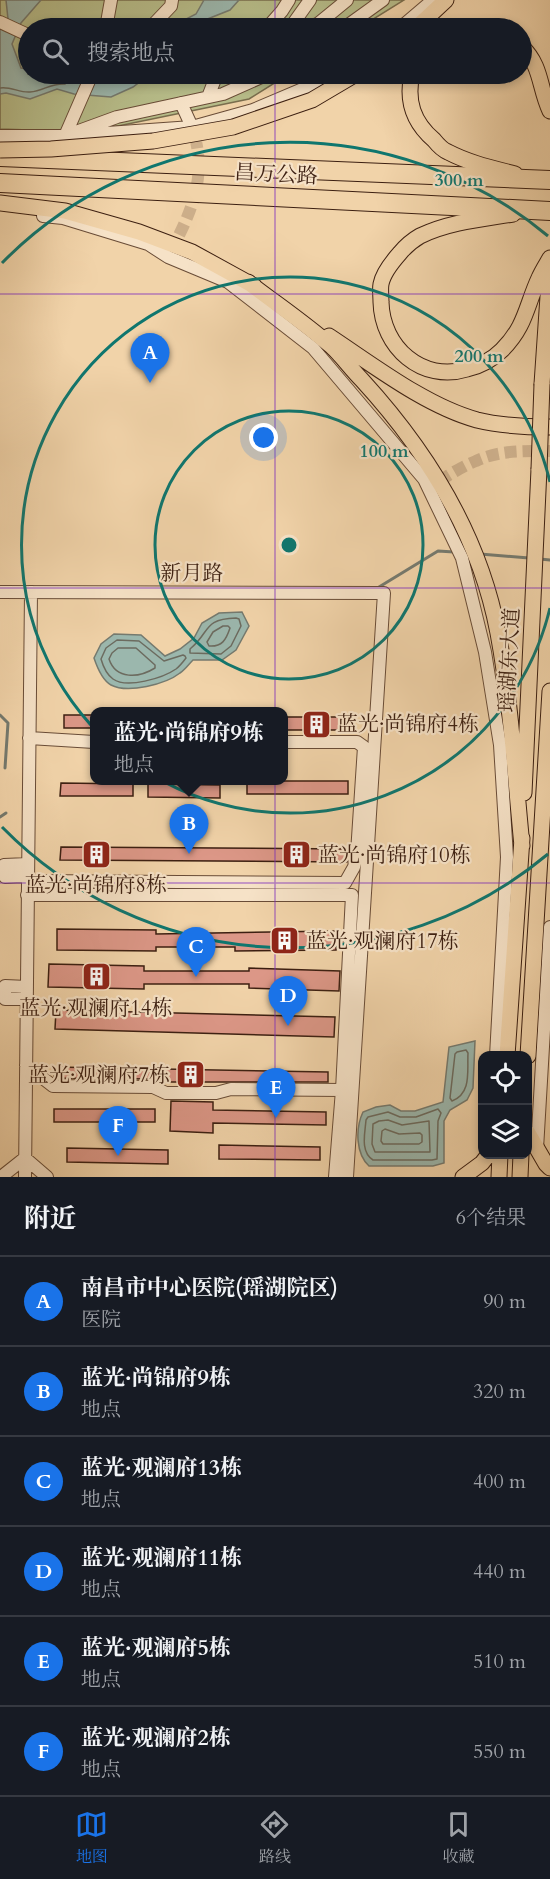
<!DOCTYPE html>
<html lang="zh">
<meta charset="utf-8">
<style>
:root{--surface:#171b24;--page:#20242c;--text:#f1f3f6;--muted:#9ea1a6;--line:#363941;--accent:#1a73e8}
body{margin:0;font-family:Cardo,"Noto Serif SC",serif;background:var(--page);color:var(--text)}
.controls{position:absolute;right:18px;bottom:18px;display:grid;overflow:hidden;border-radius:12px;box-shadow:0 3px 9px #0003}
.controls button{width:54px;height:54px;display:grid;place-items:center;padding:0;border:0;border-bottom:2px solid var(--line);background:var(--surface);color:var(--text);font:30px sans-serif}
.you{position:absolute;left:264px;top:438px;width:21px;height:21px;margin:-15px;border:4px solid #fff;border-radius:50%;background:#1a73e8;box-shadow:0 0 0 9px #1a73e833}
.badge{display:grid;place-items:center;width:39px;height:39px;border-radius:50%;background:var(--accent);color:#fff;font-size:20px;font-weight:700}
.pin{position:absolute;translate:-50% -50px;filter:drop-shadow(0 2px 3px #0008)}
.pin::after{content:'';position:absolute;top:32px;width:21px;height:18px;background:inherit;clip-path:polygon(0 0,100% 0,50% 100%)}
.popup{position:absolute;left:90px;top:707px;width:198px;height:78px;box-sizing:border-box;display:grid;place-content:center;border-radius:12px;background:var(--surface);filter:drop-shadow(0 2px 4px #0005);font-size:20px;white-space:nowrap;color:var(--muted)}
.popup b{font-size:22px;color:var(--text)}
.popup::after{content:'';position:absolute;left:50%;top:100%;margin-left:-12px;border:12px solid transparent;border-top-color:var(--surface)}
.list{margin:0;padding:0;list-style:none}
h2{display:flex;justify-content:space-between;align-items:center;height:78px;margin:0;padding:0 24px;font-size:26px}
h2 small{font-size:20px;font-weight:400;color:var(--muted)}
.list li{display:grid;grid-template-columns:39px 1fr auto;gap:18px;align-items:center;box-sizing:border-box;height:90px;padding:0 24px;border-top:2px solid var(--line)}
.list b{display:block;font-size:22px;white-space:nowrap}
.list p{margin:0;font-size:20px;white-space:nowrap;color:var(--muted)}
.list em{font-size:20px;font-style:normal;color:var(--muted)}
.icon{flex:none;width:33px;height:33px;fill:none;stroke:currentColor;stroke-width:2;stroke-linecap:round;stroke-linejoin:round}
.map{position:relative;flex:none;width:550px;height:1177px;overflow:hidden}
.search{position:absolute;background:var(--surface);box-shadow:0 3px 9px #0003;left:18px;right:18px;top:18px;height:66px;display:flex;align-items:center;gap:15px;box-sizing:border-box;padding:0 21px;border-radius:33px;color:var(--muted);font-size:22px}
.sheet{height:618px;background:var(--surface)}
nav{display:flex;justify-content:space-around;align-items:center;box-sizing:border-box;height:84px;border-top:2px solid var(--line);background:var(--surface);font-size:16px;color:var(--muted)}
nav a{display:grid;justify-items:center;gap:3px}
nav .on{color:var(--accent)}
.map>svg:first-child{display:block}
.green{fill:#b7bd8a;stroke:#7a6e4e;stroke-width:1.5}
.water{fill:#9bb7ad;stroke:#757a6f;stroke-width:1.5}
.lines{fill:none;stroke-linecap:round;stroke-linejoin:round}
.shore{stroke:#6c6b5f;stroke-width:1.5}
.stream{stroke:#757a6f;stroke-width:3}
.building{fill:#dc9787;stroke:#3c1f11;stroke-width:1.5}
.minor-tunnel{stroke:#cdaf8b;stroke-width:12;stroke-dasharray:12 6;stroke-linecap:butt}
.minor-casing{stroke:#694c37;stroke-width:14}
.major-casing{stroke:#3c1f11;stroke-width:17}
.highway-casing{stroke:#3c1f11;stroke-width:20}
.minor{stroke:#f6e2c7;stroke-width:12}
.major{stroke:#f1d3a9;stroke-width:15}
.highway{stroke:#f1d3a9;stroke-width:18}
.major-bridge-casing{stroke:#3c1f11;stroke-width:17;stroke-linecap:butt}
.major-bridge{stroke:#f1d3a9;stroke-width:15}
.grid{fill:none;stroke:#7b2cbf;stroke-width:1.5;stroke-opacity:0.55}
.ring{fill:none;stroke:#0f766e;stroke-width:3}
.labels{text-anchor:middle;stroke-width:4.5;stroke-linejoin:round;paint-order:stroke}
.street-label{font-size:21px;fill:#3c1f11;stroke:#f6e2c7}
.poi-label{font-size:21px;fill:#3c1f11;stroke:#f6e2c7;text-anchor:start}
.centre{fill:#0f766e;stroke:#f6e2c7;stroke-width:3}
.ring-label{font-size:18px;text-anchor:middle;font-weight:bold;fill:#0f766e;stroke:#f6e2c7;stroke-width:4.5;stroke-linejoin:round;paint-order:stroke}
</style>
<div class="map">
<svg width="550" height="1177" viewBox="0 0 550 1177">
<rect width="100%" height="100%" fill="#f1d3a9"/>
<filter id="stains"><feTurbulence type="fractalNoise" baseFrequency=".00333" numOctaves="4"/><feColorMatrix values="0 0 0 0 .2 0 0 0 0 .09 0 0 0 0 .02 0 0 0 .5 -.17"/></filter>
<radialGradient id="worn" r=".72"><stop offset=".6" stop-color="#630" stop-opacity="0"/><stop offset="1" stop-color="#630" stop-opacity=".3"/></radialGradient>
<path class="green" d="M0 0H404L359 28H28V74H289L249 99 89 132 0 129Z"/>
<path class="water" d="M6 0H41L21 23 12 44 21 68 28 69V74H66L75 79 98 82 119 77 123 74H150L133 87 111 97 74 94 57 89 30 99 6 93 0 94V28L8 19Z
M204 0H239L230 10 205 20 193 28H169L196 14Z
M242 612 249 626 236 650 222 660H193C189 664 185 670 180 673 166 684 128 694 111 685 102 680 97 667 94 658L101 644 114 634 141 635 165 656 180 649 194 638 202 623 219 613Z
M475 1041 473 1088 467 1100 450 1110 444 1121V1163L433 1166H369C356 1154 355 1129 363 1112L376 1107 390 1105 401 1111H415L443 1102 449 1047Z"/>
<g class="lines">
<path class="shore" d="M0 88C10 86 20 93 30 92 44 91 50 83 65 84L67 82 64 74
M236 618 239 619 241 626 231 646 221 654 190 653V649C211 632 202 619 236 618Z
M223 626H228L230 628C226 640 222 647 209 646L207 642 213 632Z
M117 640 139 641 164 661 183 655 185 656 186 658C183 662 180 666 176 669 163 678 127 689 113 679 106 674 103 666 101 659L106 648Z
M118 648H136L155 665V668C139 678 116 680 109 659L112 653Z
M466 1050 468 1053C467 1071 472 1093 452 1101L450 1098 455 1054 457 1052Z
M438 1109 441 1113 438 1121 437 1159 432 1160H373C360 1152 365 1133 366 1120L368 1117 388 1112 400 1117H416Z
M388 1120 402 1125 429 1121 430 1152H375L372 1144 373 1124 379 1121Z
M385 1129 399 1134 420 1133 422 1135V1142L419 1144H383L381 1141 382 1131Z"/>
<path class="stream" d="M480 554 529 558
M540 559 550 560
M379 587 438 551 454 552
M0 715 8 723 5 768
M0 817 6 813"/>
</g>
<path class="building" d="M64 715H94V728H64Z
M287 717H344V730H287Z
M247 781H348V794H247Z
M61 783 133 784V796H60Z
M148 784 220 785V798L148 797Z
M61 847 348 849V858L347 862 60 860Z
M57 929 156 930V934L336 931V950L235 951V947H156V951L57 950Z
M49 964 144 966V971H249V968L340 971 339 991 249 988V984H144V989L48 987Z
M56 1010 335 1017 334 1037 55 1029Z
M54 1067 328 1072V1082H162V1080L153 1079 56 1078 54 1077Z
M171 1101 213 1102V1110L326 1112V1125L213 1123V1133L170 1131Z
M54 1109H155V1122H54Z
M219 1145 320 1147V1160L219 1159Z
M67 1148 168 1150V1164L67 1162Z"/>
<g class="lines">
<path class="minor-tunnel" d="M171 251C193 209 208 174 192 127
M439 481C451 474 463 466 476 461 499 450 525 451 550 451"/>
<defs>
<path id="minor" d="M0 22 28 35
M106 28 111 0
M150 28 171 6 172 0
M267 28 282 11 289 0
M290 28 310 0
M309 28 319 23 347 0
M344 28 383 0
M400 28 433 0
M92 74 65 136 192 127 253 110 338 74
M208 97 217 74
M181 103 192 127
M0 136H65L117 117 223 94 268 74
M43 216 63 218 148 244 168 257 228 282 313 348 424 479 431 480
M424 479 462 558 485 652 500 745 507 857 496 1056
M0 592 384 593 347 1177
M29 738 94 742
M28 876 5 877 4 865 28 864
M28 881 345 883 354 867 357 853 364 747 357 742H284
M26 999H5V986L27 987
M26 1065 53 1086 153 1087 166 1093H216L231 1089 342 1090 352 895H27
M537 1149 550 927
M1 1177 25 1158 47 1177
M25 1177 31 592
M335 1177 342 1090"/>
<path id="major" d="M416 28 446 0
M462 28H492
M522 47C542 66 539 88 550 111
M412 74C406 101 413 122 434 140 438 145 443 150 448 152 469 163 492 168 515 174
M0 203 65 211 139 232 192 252 254 286
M513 214C482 219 449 222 420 236 413 240 405 247 400 253 392 262 383 273 381 284 380 289 381 297 381 302 382 347 422 383 467 369 480 366 492 360 502 350 526 326 526 306 539 278 542 271 546 265 550 258
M248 282C275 303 305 323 331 346 342 356 351 369 362 380 427 451 480 537 498 633 511 703 515 775 522 846
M329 336C373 365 426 406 477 420 501 426 525 427 550 427
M542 384 550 267
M524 793 539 469
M507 1056 522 838
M528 1056 550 691
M528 1133 546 1164 550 1168
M463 1177 482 1163 489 1154
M499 1177 500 1154
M520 1177 521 1154"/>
<path id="highway" d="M0 157 550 180
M0 183 550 211"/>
</defs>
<use href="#minor" class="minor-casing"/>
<use href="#major" class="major-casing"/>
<use href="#highway" class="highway-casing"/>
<use href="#minor" class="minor"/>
<use href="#major" class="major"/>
<use href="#highway" class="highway"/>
<defs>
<path id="major-bridge" d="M0 150 51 149 153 141 233 127 312 100 356 74
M539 469 542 384"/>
</defs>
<use href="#major-bridge" class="major-bridge-casing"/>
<use href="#major-bridge" class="major-bridge"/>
</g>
<path class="grid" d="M275 0V28M275 74V1177M0 294H550M0 588H550M0 883H550"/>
<g class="ring">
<circle cx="289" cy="545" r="134"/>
<path d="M550 608A268 268 0 1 1 550 482"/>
<path d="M548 854A403 403 0 0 1 2 827M2 263A403 403 0 0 1 548 236"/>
</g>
<defs>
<symbol id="building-square" viewBox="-11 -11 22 22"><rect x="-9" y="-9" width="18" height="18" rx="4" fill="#8f2418" stroke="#f6e2c7"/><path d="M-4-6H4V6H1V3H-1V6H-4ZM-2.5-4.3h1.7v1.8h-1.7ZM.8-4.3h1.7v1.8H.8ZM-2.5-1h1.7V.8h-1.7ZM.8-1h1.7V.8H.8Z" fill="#fff"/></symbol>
</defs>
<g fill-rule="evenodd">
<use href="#building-square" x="300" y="708" width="33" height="33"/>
<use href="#building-square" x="80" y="838" width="33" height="33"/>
<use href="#building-square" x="280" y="838" width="33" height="33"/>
<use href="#building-square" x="268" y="924" width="33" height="33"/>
<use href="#building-square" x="80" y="960" width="33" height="33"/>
<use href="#building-square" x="174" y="1058" width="33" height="33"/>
</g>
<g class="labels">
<g class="street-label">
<text transform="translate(276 174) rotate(3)" y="7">昌万公路</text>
<text x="192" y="580">新月路</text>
<text transform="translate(509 660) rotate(-87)" y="7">瑶湖东大道</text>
</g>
<g class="poi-label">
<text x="337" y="731">蓝光·尚锦府4栋</text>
<text x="318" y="862">蓝光·尚锦府10栋</text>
<text x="96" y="892" text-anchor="middle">蓝光·尚锦府8栋</text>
<text x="306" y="948">蓝光·观澜府17栋</text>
<text x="96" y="1015" text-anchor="middle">蓝光·观澜府14栋</text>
<text x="170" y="1082" text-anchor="end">蓝光·观澜府7栋</text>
</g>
</g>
<circle cx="289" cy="545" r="9" class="centre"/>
<g class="ring-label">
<text x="459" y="186">300 m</text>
<text x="479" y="362">200 m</text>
<text x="384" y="457">100 m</text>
</g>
<rect width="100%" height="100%" filter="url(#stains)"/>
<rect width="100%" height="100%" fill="url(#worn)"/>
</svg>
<div class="controls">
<button><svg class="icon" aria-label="locate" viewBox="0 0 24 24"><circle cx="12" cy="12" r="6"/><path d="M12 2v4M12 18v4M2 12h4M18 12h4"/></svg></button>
<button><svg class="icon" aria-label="layers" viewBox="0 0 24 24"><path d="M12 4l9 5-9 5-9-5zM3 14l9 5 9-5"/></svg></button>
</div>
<div class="you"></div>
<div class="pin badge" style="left:150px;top:383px">A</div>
<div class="pin badge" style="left:189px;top:854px">B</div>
<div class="popup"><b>蓝光·尚锦府9栋</b>地点</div>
<div class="pin badge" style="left:196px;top:977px">C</div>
<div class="pin badge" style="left:288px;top:1026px">D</div>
<div class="pin badge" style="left:276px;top:1118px">E</div>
<div class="pin badge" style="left:118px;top:1156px">F</div>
<div class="search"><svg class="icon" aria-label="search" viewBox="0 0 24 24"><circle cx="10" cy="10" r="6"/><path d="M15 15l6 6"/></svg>搜索地点</div>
</div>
<section class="sheet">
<h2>附近<small>6个结果</small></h2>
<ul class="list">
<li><span class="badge">A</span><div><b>南昌市中心医院(瑶湖院区)</b><p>医院</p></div><em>90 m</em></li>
<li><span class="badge">B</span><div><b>蓝光·尚锦府9栋</b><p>地点</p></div><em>320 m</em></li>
<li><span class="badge">C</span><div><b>蓝光·观澜府13栋</b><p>地点</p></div><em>400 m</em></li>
<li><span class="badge">D</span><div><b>蓝光·观澜府11栋</b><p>地点</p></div><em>440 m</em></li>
<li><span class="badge">E</span><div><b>蓝光·观澜府5栋</b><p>地点</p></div><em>510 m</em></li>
<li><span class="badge">F</span><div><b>蓝光·观澜府2栋</b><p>地点</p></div><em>550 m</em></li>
</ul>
</section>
<nav>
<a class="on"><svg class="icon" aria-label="map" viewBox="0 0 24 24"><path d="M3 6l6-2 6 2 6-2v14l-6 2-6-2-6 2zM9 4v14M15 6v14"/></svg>地图</a>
<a><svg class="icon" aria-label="directions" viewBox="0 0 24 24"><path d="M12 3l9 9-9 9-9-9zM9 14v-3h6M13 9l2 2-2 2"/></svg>路线</a>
<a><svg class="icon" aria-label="saved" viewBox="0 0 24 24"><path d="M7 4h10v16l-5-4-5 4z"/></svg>收藏</a>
</nav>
